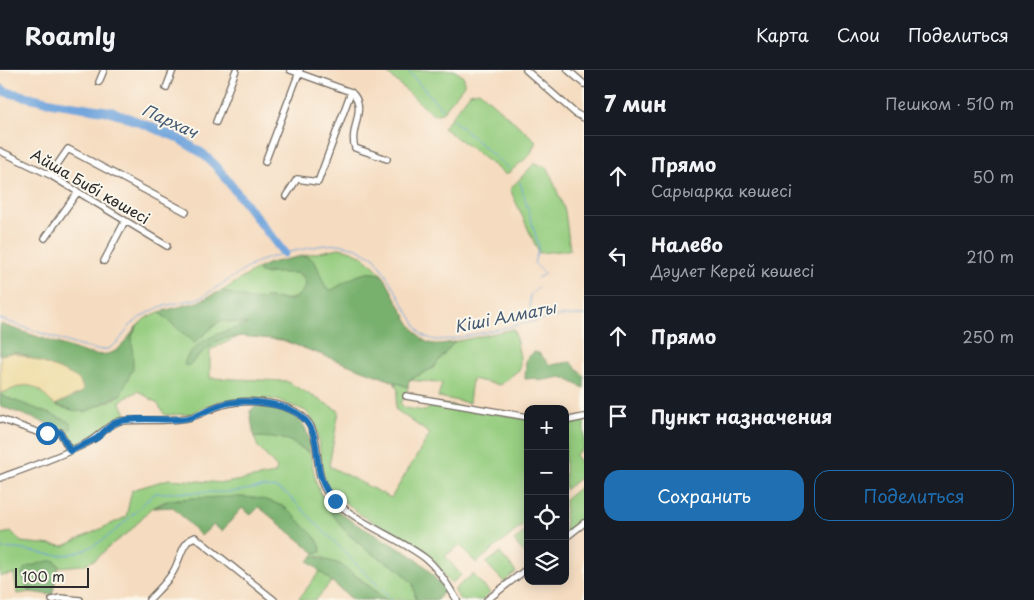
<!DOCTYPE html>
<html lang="ru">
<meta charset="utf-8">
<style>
:root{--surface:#171b24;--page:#20242c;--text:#f1f3f6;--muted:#9ea1a6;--line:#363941;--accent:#1f6fb2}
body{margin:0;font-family:"Playpen Sans",sans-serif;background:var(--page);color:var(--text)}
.controls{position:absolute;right:15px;bottom:15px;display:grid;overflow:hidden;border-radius:10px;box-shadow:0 2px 12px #0003}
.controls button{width:45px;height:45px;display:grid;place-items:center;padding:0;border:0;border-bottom:1px solid var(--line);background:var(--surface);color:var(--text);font:25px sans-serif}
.scale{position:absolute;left:15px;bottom:12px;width:74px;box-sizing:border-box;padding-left:5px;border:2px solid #2b2b2b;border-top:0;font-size:14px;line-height:18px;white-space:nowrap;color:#2b2b2b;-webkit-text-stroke:4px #fbf7ec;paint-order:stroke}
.stop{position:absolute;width:15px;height:15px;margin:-11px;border:4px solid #1f6fb2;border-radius:50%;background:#fff}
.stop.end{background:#1f6fb2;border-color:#fff;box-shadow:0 1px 5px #0008}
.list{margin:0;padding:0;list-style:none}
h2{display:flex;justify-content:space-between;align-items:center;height:65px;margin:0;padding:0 20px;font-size:21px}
h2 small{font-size:16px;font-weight:400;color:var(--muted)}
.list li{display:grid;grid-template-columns:32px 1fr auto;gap:15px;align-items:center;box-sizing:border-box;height:80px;padding:0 20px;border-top:1px solid var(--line)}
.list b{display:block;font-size:19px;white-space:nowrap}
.list p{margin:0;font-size:16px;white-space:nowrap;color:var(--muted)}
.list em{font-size:16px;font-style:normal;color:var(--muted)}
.actions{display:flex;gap:10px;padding:15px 20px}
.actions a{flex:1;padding:11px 0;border:1px solid var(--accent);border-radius:15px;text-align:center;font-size:18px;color:var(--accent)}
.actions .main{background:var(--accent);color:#fff}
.icon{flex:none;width:28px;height:28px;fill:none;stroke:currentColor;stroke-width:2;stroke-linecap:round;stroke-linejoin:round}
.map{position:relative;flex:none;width:584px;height:530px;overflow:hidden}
header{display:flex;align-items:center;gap:30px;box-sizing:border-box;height:70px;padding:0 25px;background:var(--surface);border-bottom:1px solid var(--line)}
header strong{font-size:24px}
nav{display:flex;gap:28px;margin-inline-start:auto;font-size:18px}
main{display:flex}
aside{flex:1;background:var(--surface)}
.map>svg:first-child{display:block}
.green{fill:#96cd80;stroke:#607c56}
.forest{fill:#78b06e;stroke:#526e4c}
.sand{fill:#eeda9e;stroke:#8c8264}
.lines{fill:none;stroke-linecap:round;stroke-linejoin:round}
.stream{stroke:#6fa4dc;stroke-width:1}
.river{stroke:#6fa4dc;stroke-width:9}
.minor-casing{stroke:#72695f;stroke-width:8}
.minor{stroke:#fff;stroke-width:5.5}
.route{stroke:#1f6fb2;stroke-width:6}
.labels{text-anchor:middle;stroke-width:4;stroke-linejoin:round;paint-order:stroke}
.street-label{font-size:15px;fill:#2b2b2b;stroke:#fbf7ec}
.water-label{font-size:16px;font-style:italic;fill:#465b72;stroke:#fbf7ec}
</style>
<header>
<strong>Roamly</strong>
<nav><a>Карта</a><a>Слои</a><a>Поделиться</a></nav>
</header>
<main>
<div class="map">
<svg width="584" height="530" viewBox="0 0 584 530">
<rect width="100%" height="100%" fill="#fbf7ec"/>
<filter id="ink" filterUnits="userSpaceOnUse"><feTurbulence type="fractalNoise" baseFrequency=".02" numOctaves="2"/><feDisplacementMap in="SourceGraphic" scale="10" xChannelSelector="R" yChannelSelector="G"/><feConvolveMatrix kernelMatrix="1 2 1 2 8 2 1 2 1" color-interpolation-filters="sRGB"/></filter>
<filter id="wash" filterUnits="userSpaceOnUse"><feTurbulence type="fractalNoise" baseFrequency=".0096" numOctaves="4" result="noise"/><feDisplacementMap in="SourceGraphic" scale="20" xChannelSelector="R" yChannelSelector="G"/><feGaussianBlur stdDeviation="1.12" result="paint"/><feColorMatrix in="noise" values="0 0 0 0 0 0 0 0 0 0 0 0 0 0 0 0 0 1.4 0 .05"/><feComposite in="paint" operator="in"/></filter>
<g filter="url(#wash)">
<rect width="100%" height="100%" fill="#f5dcc0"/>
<path class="green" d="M384 0H454L464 7V15L442 43 433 45Z
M479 21 536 71 530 85 506 105 471 78 443 58 470 23Z
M535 93 548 98 565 141 570 180 539 183 510 119Z
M339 178C360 181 371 192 384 207 367 195 348 212 332 220H328C317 209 322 188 302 186Z
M257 199 260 203 265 204C279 203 298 197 306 212 301 234 285 229 269 228 263 228 258 230 253 230 243 228 232 224 222 221Z
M159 242 194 273 220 251 250 254 196 276 188 296 204 281 221 269 240 266 210 280V308L286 311 339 341 329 396 391 428 430 364 395 339 398 320 394 312 408 317 406 326 400 333 405 338 425 341 437 333 528 349V451L476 493 460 475 445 486 461 505 452 513 449 512 433 489 416 476 361 445 332 422 326 413 323 403 316 355 306 341 280 331 269 329 236 330 219 331 191 344 165 345 157 333 138 321 120 331 128 348 112 351 96 365 72 376 69 373 65 360 72 358 0 325V323L21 316 31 315 36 317 55 335 63 338 85 342 118 327 121 324 131 280 132 266 137 256 146 248Z
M514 259 520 287V299L500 315 472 309 469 333 438 327 442 313 409 310 433 298 454 272Z
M584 350V378L575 385 584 398V405L565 420V353Z
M254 367 278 368 288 370 310 383 316 412 320 423 346 462 368 481 400 500 413 514 416 530H386L361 509 322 487 313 486 315 483H319L321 478 316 468 285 437 269 431 244 428 178 429 163 432 149 440 130 461 112 474 96 489 83 495 59 497 58 494 24 500 22 506 30 522 17 524 14 504 0 506V464L12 462 21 472 64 476 126 447 132 420 169 409 225 413 275 404 277 398 258 377Z
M584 414V449L565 464V429Z
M528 459V487L514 471Z
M500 483 516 502 504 512 486 493Z
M320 501 332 511 316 530H298Z
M473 504 490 523 483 530H460L455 521V519Z"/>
<path class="forest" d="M302 186C322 188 317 209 329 220H332C348 211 367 195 384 207 392 221 414 267 427 272 435 276 445 273 454 272L433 298 409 310 408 317 282 270 240 266 221 269 204 281 188 296 184 295C189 270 228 260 248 254L220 251 194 273 159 242 198 232 214 224 222 221 254 230 267 228 291 230 297 227 305 218 306 212 303 206 298 203H260L257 199 270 193Z
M0 254 86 283C117 289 120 278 137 256L132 266 133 298 121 324 85 342 76 341 55 335 82 322 78 309 19 283H12L0 285Z
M534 282 539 283 550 295 571 292 584 306V318L562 307 538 311 537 308 525 309 526 289Z
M0 325 66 350 70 353 72 358 71 359 65 360 0 336Z
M256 336C291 337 309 346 310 383L288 370 278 368 254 367 250 341Z
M320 423 339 442 356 454 411 485 425 496 445 520 437 530H416L413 514 400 500 368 481 346 462 332 444Z
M194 428C223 428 260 422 285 438 293 443 300 452 307 459 314 466 321 472 321 482L315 483 259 437 251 445 242 438 222 461 213 455 201 466 173 437 154 438 170 430Z
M313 486 340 494 386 530H353L308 491Z
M48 491H55L59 497 52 525 30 522 24 510 22 503 27 497Z"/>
<path class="sand" d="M12 283C22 284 71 303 78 309 81 312 82 316 83 320L82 322 55 335C45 328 38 313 23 316 15 317 8 322 0 323V285Z"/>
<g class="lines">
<path class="stream" d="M407 0 442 39
M452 49 509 99
M520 112 539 177 534 193 545 204 537 208
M530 239V225L538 217
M0 249 79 276 98 280 108 279 118 272 131 255 142 246 160 237 200 228 257 192 284 183 324 175 339 174 357 178 375 188 385 203 421 264 426 267 435 270 453 269 559 246 584 245
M0 479C18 477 37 483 54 485 94 488 125 452 151 426L156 423 232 422 263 417 276 418 287 424 392 530"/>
<path class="river" d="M0 18 6 22 55 33 113 42 174 66 202 83 216 96 284 183"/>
</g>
</g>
<g filter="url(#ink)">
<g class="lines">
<defs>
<path id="minor" d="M290 0 351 22C369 37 348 59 355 78L387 89
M526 0 575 43 584 48
M568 0 584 14
M99 12 104 0
M166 18 173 0
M216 52 236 0
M0 81 50 105 167 176
M265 92 300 0
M50 105 68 79 186 142
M286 126 297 109 318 112 351 22
M45 168 77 123
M104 191 125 151
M406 326 528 347
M0 349 40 363 60 362 70 381
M565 351 584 347
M0 408C30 397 59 387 87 373 99 367 107 355 120 351 142 349 165 352 187 348 200 346 210 338 222 335 247 328 295 331 310 355 324 381 309 409 336 432 363 456 397 467 425 488 438 498 448 516 457 530
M565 468 584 453
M52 530 60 528 80 530
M149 530C158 520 171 509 176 496 181 486 183 471 195 467L274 530
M487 530 528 498"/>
</defs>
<use href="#minor" class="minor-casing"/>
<use href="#minor" class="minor"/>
</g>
</g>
<g class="lines" filter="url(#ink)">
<path class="route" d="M47 363 60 362 70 381C79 377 88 373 97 368 104 363 109 354 118 352 135 346 163 351 182 349 197 348 207 339 221 335 243 328 291 332 306 351 325 374 308 403 335 431"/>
</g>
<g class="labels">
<g class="street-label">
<text transform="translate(90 117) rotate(30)" y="5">Айша Бибі көшесі</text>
</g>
<g class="water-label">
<text transform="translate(170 51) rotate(25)" y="6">Пархач</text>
<text transform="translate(505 247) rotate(-11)" y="6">Кіші Алматы</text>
</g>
</g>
</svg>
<div class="controls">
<button>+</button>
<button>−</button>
<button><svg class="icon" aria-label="locate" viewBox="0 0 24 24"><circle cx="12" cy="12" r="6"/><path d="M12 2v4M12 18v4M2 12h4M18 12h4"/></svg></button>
<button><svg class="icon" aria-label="layers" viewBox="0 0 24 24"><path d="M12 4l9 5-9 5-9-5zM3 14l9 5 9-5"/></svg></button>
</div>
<div class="scale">100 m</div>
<div class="stop" style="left:47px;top:363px"></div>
<div class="stop end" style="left:335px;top:431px"></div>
</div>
<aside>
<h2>7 мин<small>Пешком · 510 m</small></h2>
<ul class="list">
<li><svg class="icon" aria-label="ahead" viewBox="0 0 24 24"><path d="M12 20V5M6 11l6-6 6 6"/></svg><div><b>Прямо</b><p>Сарыарқа көшесі</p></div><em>50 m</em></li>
<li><svg class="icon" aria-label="left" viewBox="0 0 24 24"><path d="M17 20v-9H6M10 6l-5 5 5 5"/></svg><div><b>Налево</b><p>Дәулет Керей көшесі</p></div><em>210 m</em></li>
<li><svg class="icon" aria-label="ahead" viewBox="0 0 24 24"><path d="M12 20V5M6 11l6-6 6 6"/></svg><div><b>Прямо</b></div><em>250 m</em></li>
<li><svg class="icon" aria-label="arrive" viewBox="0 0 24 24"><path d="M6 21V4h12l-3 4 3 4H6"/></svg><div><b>Пункт назначения</b></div></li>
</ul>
<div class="actions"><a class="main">Сохранить</a><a>Поделиться</a></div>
</aside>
</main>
